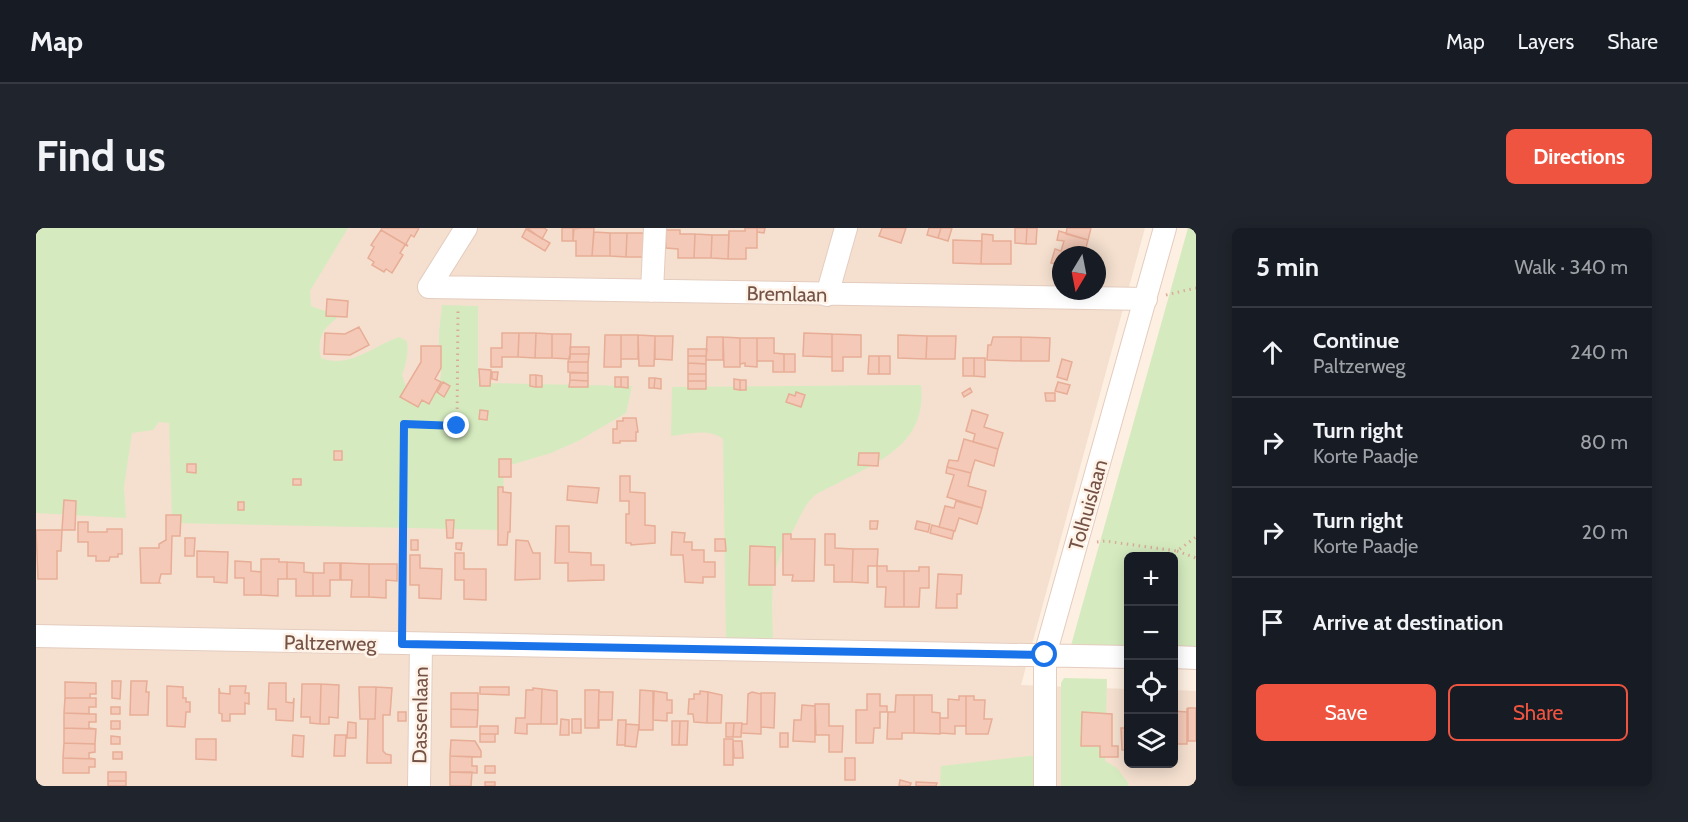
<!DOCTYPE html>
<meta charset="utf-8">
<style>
:root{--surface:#171b24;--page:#20242c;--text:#f1f3f6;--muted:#9ea1a6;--line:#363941;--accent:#ee543f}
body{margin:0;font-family:Cabin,sans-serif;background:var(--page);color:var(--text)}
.controls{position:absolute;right:18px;bottom:18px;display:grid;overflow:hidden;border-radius:9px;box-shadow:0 3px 15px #0003}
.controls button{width:54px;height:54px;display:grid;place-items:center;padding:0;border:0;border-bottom:2px solid var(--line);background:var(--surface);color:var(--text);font:30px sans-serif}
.compass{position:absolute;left:1016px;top:18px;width:54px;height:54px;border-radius:50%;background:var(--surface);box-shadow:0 3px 15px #0003;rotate:190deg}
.stop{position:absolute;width:18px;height:18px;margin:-14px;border:4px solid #1a73e8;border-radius:50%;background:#fff}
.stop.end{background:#1a73e8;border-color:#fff;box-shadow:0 2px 6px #0008}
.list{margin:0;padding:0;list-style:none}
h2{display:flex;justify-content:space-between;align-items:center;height:78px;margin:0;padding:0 24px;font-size:26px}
h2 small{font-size:20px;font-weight:400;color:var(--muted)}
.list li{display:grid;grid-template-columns:39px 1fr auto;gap:18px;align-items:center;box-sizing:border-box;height:90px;padding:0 24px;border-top:2px solid var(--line)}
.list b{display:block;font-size:22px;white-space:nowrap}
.list p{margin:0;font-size:20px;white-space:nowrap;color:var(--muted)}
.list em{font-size:20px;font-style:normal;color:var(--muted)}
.actions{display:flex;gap:12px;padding:18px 24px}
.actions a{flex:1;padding:14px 0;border:2px solid var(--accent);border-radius:9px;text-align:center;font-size:21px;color:var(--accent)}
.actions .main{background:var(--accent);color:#fff}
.icon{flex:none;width:33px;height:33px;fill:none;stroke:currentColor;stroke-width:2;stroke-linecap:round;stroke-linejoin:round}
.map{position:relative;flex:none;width:1160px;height:558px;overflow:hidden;border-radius:9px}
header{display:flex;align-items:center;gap:36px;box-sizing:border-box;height:84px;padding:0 30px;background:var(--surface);border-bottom:2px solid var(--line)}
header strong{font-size:28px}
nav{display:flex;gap:33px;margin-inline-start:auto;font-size:21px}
.intro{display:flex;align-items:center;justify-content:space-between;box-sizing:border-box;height:144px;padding:0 36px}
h1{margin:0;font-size:42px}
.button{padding:15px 27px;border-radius:9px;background:var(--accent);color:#fff;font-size:21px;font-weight:700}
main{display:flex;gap:36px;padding:0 36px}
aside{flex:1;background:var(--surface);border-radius:9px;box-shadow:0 3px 15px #0003}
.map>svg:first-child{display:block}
.residential{fill:#f5e0cf;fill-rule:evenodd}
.green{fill:#d5ebbf}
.building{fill:#f4c9b7;stroke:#e7ad96;stroke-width:1.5}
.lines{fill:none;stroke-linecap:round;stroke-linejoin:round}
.minor-casing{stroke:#e4ccbf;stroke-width:24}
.path{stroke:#d9ac9a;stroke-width:3;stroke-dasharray:1.5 4.5;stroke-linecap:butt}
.minor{stroke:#fff;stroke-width:22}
.route{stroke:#1a73e8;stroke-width:8}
.labels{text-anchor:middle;stroke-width:5;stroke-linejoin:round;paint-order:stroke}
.street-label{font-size:20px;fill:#755246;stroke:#fff3e8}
</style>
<header>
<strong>Map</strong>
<nav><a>Map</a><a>Layers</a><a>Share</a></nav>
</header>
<div class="intro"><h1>Find us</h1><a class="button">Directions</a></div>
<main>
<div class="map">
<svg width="1160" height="558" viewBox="0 0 1160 558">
<rect width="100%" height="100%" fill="#fdefe1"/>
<path class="residential" d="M0 0H1109L985 457 1092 461V536H1138V462L1160 463V558H0ZM1025 27H1061V63H1025Z"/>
<path class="green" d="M0 0H312L274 63 275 78 300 87V91C285 102 281 112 285 130 314 141 337 118 363 109L371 113C373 125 370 135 366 147L370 159 399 164C409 148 404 135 403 117 402 104 405 90 406 77L442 78V155L596 158 590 185 544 212 515 225 468 239 466 302 136 295 133 195 123 194 117 202 96 205 88 259 90 290 0 285Z
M1152 0H1160V425L1138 424V328H1092V423L1034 421Z
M885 157C891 216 844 233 800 256 793 260 782 264 776 270 769 277 764 288 760 297 753 309 746 321 742 334 733 360 737 390 737 416L690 415 687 211C672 200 653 206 635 208L636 159Z
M1028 450 1071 451 1069 533 1081 540 1092 555V558H1025V455Z
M1003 527V558H904L905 538Z"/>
<path class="building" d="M346 0H383L378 9 375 7 370 16 372 18 345 2Z
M491 0H508L511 2 506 11Z
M526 0H538L537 13H526Z
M546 0H558L556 28H540V13H537V1Z
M709 0H721V20H710V31H692L693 3H709Z
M721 0H729L728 5 721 4Z
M846 0H870L865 15 843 8Z
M893 0H905L902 10 891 7Z
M905 0H916L912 13 902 10Z
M979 0H991L990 16 979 15Z
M991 0H1001L1000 16H990Z
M1031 0H1055L1052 12 1030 6Z
M490 1 514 15 509 23 486 9Z
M345 2 372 18 369 17 364 25 367 27 356 45 350 41 348 44 336 37 338 34 332 30 338 19 335 17Z
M629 2H644V6H659L658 30H642V21L630 20Z
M1023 3 1052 12 1048 27H1025V37L1015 35 1019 21 1025 23 1028 13 1021 12Z
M558 4 574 5V28H556Z
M574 5H591L590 29 574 28Z
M591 5H608V29H590Z
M659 6 676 7 675 30H658Z
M946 6 957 7V13H975V36H945Z
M676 7H693L692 31 675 30Z
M917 12 946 13 945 36 917 35Z
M291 71 312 73 311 89 290 88Z
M323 99 333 117 314 127 288 126 289 105 309 106Z
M466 105H483L482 129H466V139H455V120H466Z
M483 105H500L499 130 482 129Z
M500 105 516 106V130H499Z
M768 105 796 106V129L767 128Z
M516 106H535L534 131 516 130Z
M796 106 825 107V129H807V143H796Z
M569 107H585V139H568Z
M585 107H602V131H585Z
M602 107 619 108 618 138H603Z
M862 107 891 108 890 131 862 130Z
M619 108H637L636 132 619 131Z
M891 108H920L919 131H890Z
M671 109H687V132H670Z
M687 109 704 110V139H688Z
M957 109H985V133L951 132 952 117H955Z
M985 109 1014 110 1013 133H985Z
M704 110H721V139L709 138V135L704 136Z
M721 110H738V125L748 126V144H737V133H721Z
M385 118H405V140L399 151 405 154 393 176 386 172 382 179 364 169 385 134Z
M534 119H553V126H534Z
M652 121H671L670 128H652Z
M534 126H553L552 134H532Z
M748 126H759V144H748Z
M652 128H670V136L652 135Z
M833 128H843V146H832Z
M843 128H854V146H843Z
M927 130H938V148H927Z
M938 130H949V149L938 148Z
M1026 131 1036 134 1031 152 1021 149Z
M532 134H552V145L532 144Z
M652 135 670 136V146H652Z
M443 141 455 142 454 158H444Z
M456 144H462L461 152 456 151Z
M534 145H552V153L534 152Z
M652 146H670V153H652Z
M494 147H500V159L494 158Z
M500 147 506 148V159H500Z
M579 149H585V159H579Z
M585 149H592V160L585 159Z
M613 150H619L618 160H613Z
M619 150 625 151V161L618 160Z
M698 151 704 152V162L698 161Z
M534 152 552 153V159H533Z
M704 152H710V162H704Z
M652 153H670V161H652Z
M407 154 414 158 408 169 401 164Z
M1022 154 1034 157 1031 166 1019 163Z
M934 160 936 164 928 169 926 165Z
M760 164 769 167 765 179 750 174 753 166 759 168Z
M1009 165H1019V173H1010Z
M444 182 452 183 451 192 443 191Z
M936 182 952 187 948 199 967 205 962 221 937 214 939 206 930 203Z
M587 190H600L602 204H600V213H584V215H577V201H581V193H587Z
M928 211 962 221 958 238 939 232 935 245 911 239 913 232 922 233Z
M298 223H306V232H298Z
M823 225H843L842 238 822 237Z
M463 231H475V249H463Z
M151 236H160V245L151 244Z
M911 239 935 245 932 258 950 263 946 280 911 269 918 247 910 245Z
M584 248H594V264L609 265V297L619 298V315L595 317V315H590V286H593V273H584Z
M257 251H265V257H257Z
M532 258 563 260 561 275 531 272Z
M462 259H467V264L475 265 474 304H472L471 317H462Z
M28 272 40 273 39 302H26Z
M920 273 946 280 941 296 923 290 919 303 903 299 909 278 918 280Z
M202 274H208V282H202Z
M130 287H145L144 308H136L135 346H125L123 354 124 355H105L104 320H123V316L130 312Z
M410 292H418L417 310H411Z
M834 293H842L841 301H834Z
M881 293 894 296 892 304 879 301Z
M42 294H52V304H71V301H86V326H82V329H74L73 333H60V328H52V314H42Z
M896 297 918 303 916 311 894 305Z
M520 298H533V324L555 325V337H568V352L532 353V335H519Z
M0 302H26L25 323H21V351H2Z
M636 304 649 305 648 314H656V322H668V334H679V349H667V355L649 354 647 327H635Z
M747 306H755V311H779L778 353H756L757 347H747Z
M789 306H799V320L817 321 816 354H798V337H789Z
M149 310H159L158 328H149Z
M679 311H689L690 323H679Z
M375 312H382V322H375Z
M480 312 492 313 497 325H504V351L479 352Z
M420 315H426L425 322 420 321Z
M714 318 739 319V357H713Z
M817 321H842L841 338H832V355L816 354Z
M161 323 192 324 191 355 178 354V349H161Z
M419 325H428V341H450V372L428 371V352H419Z
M374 327H384V340L406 341 405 371 383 370V357H374Z
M225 331H243V334H251V351H242V368L225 367Z
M199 333 215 334V343L225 344V367H208V350H199Z
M251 334 268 335V344L277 345V368H260V351H251Z
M288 335H304V352H294V368H277V345H288Z
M305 335 333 336V369H315L316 352H305Z
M333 336H361V353L350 352V370L333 369Z
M841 338H851V343H868V379H849L850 359H841Z
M883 339H893V360H884L883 379H868V343H883Z
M902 346 926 347 925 366H921V380H900Z
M76 453H85L84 471 76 470Z
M95 453H111L110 464H113L112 487H94Z
M29 454 60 455V466H54V470H29Z
M233 455H250V474L257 475 258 470 257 493 240 492V481H232Z
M266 456H285L284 496 274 495V489H265Z
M285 456 303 457 302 490 293 489V496H284Z
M131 458 147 459V470H150V474H154V484H150L149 499 131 498Z
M194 458H210L209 465H213V476L209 475V486H194V493H186V486L183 485V460L184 465 194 466Z
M323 459H340L339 491H324Z
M340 459 356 460 354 487H347V523L350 526 355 527V535H331L332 491H339Z
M444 459H473V467L444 466Z
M497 460 506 461 505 496H491V506L479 505 480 490H489L490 462H497Z
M506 461 521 463V496H505Z
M549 462H563L562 500H549Z
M563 462 564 464H577L576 492H563V500H562Z
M604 462 617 463V502H603Z
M618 463 631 465V472H636V485H631V493L617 492Z
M664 463 672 464 671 495 658 494 657 486H652L653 471H658V466H664Z
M672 464 686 467 685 495H671Z
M716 464 725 466V506L705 505 706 496H711L712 466Z
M415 465H442V482L415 481Z
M725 465H739L738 500 725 499Z
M831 466H844V478H851V484H844V500H838L837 515H820V482H831Z
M860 467H878V505H866V511H851L852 484H859Z
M878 467H896V484L904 485V506L878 505Z
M923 468H930V498H919V506L904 505V490H912V471L923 472Z
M930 468H938V472H949L948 491H956L952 506H930Z
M29 470H60V479H53V486L28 485Z
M779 476H793V498H807L806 524H793V507H780Z
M766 477 779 478V514L757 513 758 492H765Z
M75 479H84V486H75Z
M1151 480V516H1138V529V483L1151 484Z
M1152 480H1160V513H1152Z
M415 481 442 482 441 499H415Z
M362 484H370V493H362Z
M1046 484 1076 486V518H1082V529H1064V518H1045Z
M28 485 60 486V494H53V500L60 501 28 500Z
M525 491 533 492V507H524Z
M536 491H545V505H536Z
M582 492H590L589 517H581Z
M75 493H84V501H75Z
M636 493H644L643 517H636Z
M644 493H652L651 517H643Z
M312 494 320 495V510H311Z
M690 495H698L697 509H690Z
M698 495H706L705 509H697Z
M590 496 603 497 600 519 589 518Z
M444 498H462V506H444Z
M28 500 60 501 59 516 28 515Z
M1085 500H1092V531V522H1086Z
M744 505H752V519H744Z
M444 506H459V514H444Z
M257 507 268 508 267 529 256 528Z
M299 507H310L309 528H298Z
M75 508 84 509V516H75Z
M160 511H180V532L160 531Z
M688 511H697V537H688Z
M415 512 439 513 445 523V529L414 528Z
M697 513H706L707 530H698Z
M28 515 59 516V524L53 525V530L59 531 27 530Z
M77 524H86V531H77Z
M414 528 436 529V538H441V545L414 544Z
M27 530 59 531V539H53V545H27Z
M809 530H819V552H809Z
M449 538H459V545H449Z
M72 544H90V553H72Z
M414 544H436L435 558H414Z
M864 552 875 555 874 558H863Z
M72 553H90V558H72Z
M449 554H459V558H449Z
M880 554 901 555 900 558H880Z"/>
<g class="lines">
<defs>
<path id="minor" d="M393 59 1110 71
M393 59 430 0
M616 63 619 0
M791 67 810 0
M0 408 1092 429
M1138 429 1160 430
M383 558 385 416
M1009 558V427L1129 0"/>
</defs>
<use href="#minor" class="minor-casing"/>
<path class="path" d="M1130 67 1160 60
M1061 314 1069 313 1141 323 1160 309
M1141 323 1160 330
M366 397 368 197 421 198 422 80"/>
<use href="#minor" class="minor"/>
</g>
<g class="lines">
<path class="route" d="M421 198 368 196 366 416 1009 427"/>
</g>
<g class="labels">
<g class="street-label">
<text transform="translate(751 66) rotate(1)" y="7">Bremlaan</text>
<text transform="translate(1052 277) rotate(-74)" y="7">Tolhuislaan</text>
<text transform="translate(294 415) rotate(1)" y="7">Paltzerweg</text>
<text transform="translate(384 487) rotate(-89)" y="7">Dassenlaan</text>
</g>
</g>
</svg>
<div class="controls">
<button>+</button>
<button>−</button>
<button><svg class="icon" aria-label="locate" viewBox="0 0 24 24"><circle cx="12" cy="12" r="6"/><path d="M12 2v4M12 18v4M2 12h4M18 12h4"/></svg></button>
<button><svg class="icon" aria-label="layers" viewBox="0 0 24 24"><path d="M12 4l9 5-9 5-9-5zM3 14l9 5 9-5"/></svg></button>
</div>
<svg class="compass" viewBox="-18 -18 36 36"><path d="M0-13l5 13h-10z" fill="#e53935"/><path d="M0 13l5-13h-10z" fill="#9ea1a6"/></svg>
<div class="stop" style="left:1009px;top:427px"></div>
<div class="stop end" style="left:421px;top:198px"></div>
</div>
<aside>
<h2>5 min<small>Walk · 340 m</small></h2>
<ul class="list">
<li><svg class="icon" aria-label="ahead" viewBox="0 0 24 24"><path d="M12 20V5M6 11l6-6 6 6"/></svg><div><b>Continue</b><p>Paltzerweg</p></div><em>240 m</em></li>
<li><svg class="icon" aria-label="right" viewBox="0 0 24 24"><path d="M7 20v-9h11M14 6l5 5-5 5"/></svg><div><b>Turn right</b><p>Korte Paadje</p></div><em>80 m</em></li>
<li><svg class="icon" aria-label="right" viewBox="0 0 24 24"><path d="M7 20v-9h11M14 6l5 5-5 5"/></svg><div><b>Turn right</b><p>Korte Paadje</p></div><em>20 m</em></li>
<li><svg class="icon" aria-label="arrive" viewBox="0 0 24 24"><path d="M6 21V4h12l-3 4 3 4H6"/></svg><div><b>Arrive at destination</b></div></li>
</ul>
<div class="actions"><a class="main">Save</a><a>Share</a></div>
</aside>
</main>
